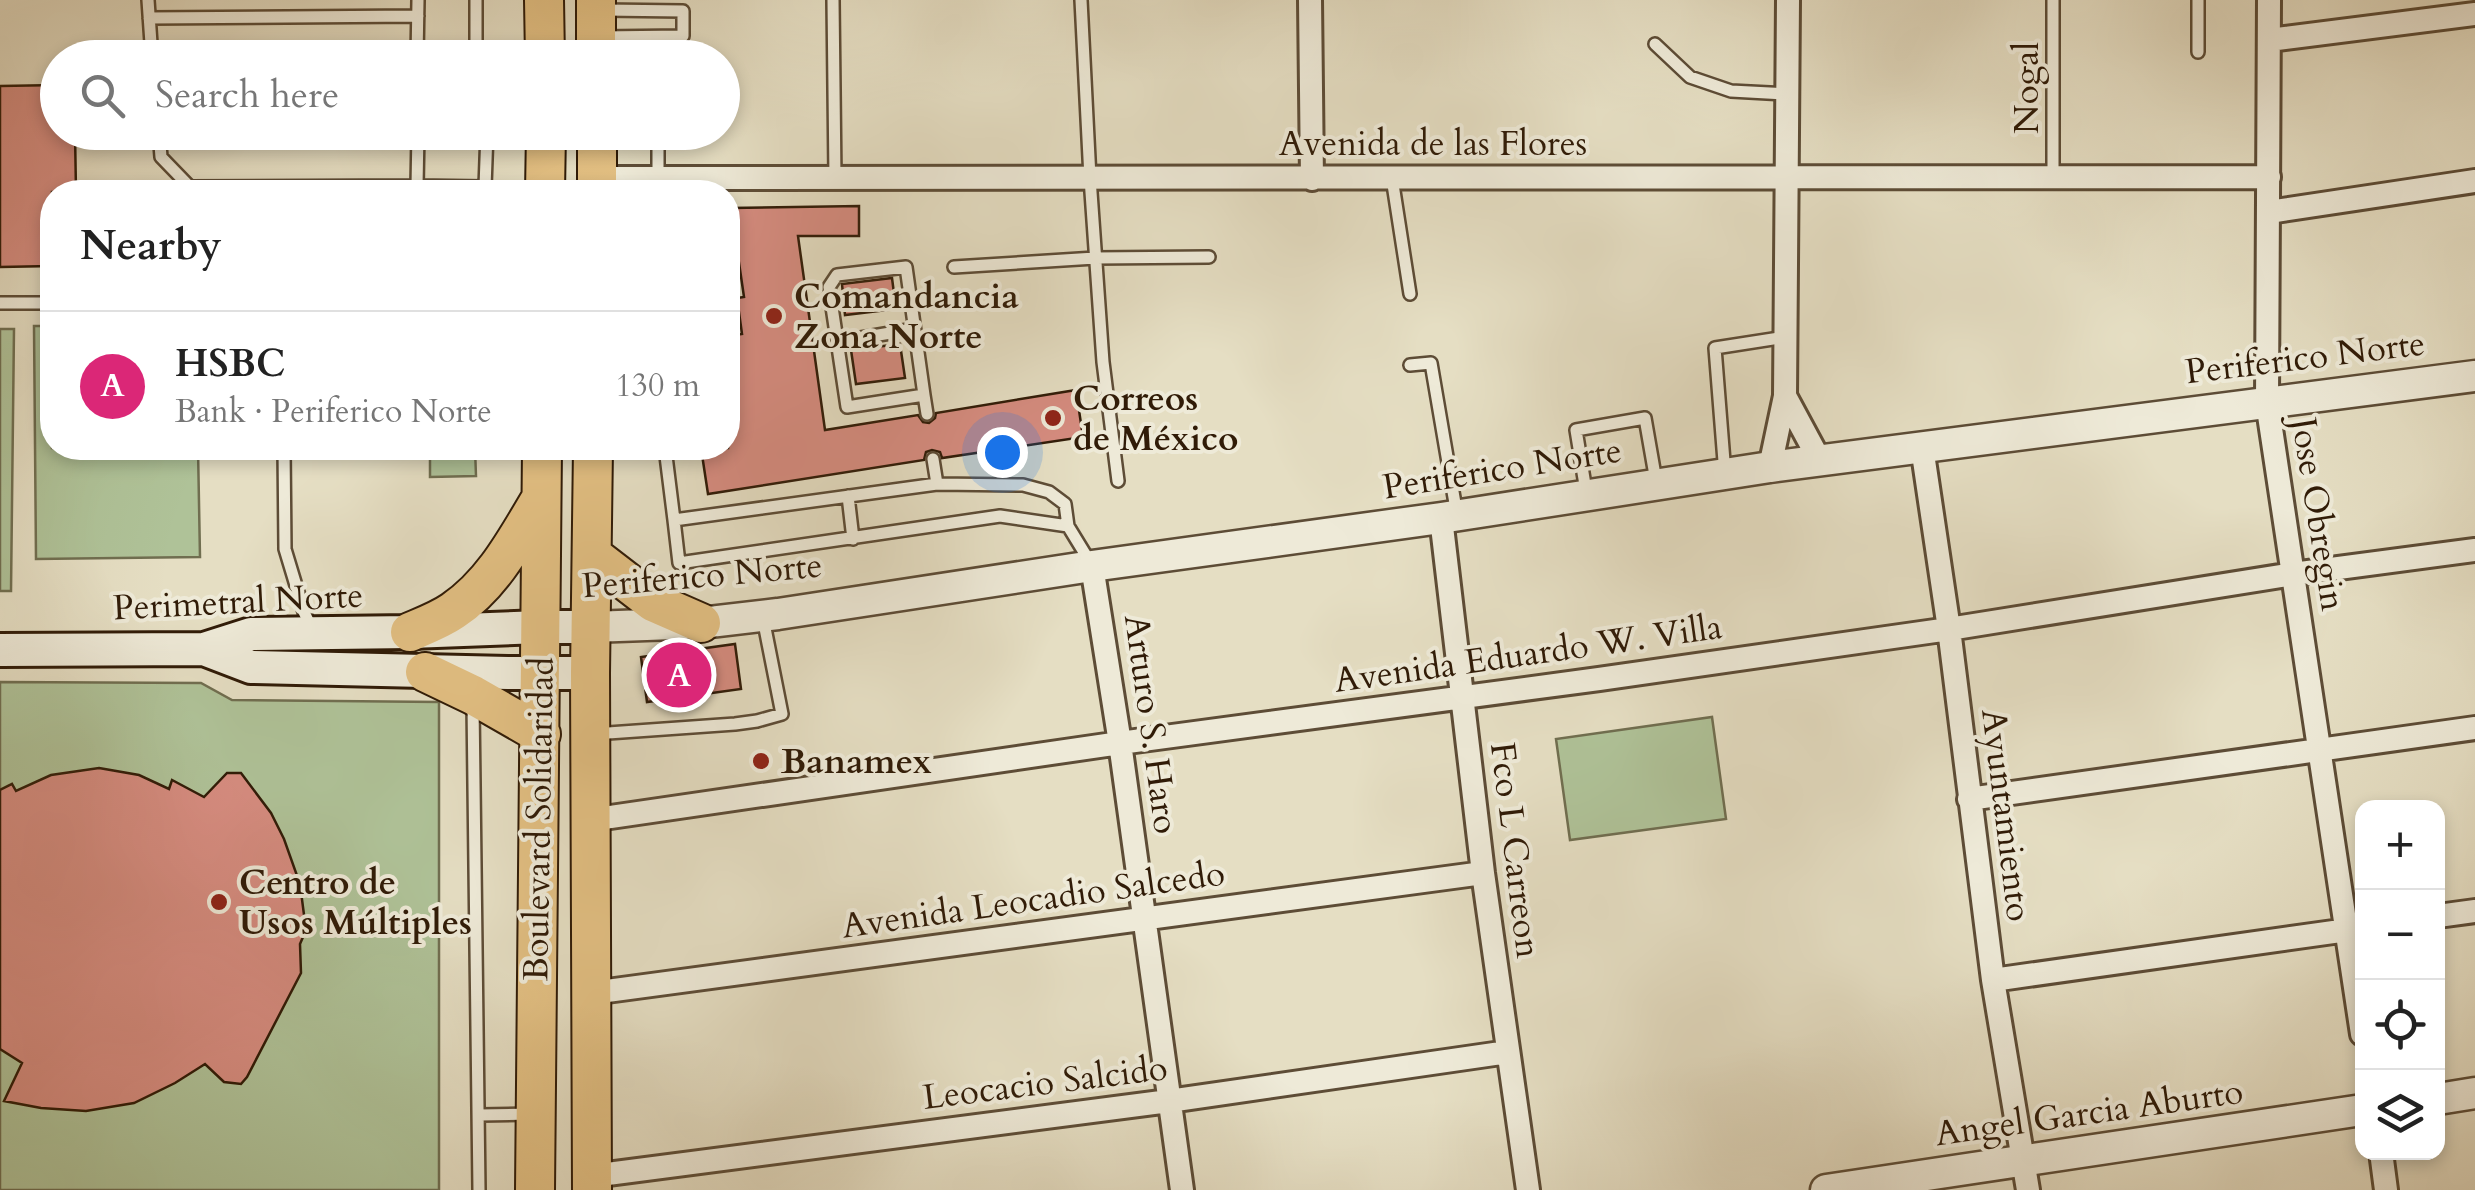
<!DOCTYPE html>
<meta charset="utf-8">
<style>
:root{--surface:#fff;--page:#f2f2f2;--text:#222;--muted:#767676;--line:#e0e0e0;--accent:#db2777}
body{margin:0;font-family:Cardo,serif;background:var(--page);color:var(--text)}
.controls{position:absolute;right:30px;bottom:30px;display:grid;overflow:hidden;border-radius:20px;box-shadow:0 5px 15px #0003}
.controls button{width:90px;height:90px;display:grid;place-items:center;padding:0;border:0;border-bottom:2px solid var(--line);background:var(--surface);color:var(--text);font:50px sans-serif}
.you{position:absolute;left:1002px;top:452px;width:35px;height:35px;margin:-25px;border:8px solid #fff;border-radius:50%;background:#1a73e8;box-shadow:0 0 0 15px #1a73e833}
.badge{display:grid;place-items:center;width:65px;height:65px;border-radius:50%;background:var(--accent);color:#fff;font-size:32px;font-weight:700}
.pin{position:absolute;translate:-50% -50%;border:5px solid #fff;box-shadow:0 2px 10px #0006}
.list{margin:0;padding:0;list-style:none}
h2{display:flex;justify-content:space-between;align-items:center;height:130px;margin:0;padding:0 40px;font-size:42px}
h2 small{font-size:32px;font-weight:400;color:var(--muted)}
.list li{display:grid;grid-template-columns:65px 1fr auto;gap:30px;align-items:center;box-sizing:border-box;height:150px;padding:0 40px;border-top:2px solid var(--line)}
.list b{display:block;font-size:38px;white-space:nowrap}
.list p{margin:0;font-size:32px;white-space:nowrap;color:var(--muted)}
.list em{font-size:32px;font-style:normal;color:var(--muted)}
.icon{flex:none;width:55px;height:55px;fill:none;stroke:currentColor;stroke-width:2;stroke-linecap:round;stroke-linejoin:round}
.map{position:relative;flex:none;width:2475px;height:1190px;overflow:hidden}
.search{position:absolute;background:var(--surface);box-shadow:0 5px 15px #0003;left:40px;top:40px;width:700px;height:110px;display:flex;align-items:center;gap:25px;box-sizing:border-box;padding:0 35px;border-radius:55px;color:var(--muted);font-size:38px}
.panel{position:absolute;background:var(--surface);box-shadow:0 5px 15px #0003;left:40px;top:180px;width:700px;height:280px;border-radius:40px}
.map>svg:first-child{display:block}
.green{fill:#afc298;stroke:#706e50;stroke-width:2.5}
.building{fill:#d68c80;stroke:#301b07;stroke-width:2.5}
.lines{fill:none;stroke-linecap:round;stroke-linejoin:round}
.service-casing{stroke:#5d4c36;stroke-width:16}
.minor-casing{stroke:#5d4c36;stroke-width:28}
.tertiary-casing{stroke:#5d4c36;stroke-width:35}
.secondary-casing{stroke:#301b07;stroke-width:38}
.primary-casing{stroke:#301b07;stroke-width:42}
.service{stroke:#eeead8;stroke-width:11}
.minor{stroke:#eeead8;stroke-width:22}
.tertiary{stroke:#eeead8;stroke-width:30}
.secondary{stroke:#eeead8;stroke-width:32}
.primary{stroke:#e2bf82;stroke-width:38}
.poi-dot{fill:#8f2418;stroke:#eeead8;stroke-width:4}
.labels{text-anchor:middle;stroke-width:8;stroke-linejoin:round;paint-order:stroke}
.street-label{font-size:35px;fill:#301b07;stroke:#eeead8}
.poi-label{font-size:35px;font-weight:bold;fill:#301b07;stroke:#eeead8;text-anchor:start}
</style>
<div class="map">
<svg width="2475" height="1190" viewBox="0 0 2475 1190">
<rect width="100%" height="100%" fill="#e5dec3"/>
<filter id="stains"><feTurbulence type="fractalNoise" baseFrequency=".002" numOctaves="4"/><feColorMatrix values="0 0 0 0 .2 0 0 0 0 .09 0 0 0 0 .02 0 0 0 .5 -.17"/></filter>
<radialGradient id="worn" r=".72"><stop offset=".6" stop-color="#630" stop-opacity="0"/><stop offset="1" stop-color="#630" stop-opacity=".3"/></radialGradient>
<path class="green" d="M34 326H52V448H198L200 557 36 559Z
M0 329H14L11 591H0Z
M430 448H475L476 476 430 477Z
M0 682 201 683 232 700 439 702V1190H0Z
M1712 717 1726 819 1570 840 1556 739Z"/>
<path class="building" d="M58 85V132H75L76 192H52V266L0 267V86Z
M859 206V236H798L825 430 918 415 923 422 929 423 935 418 936 413 1076 390 1083 437 942 458 940 452 932 450 926 452 924 460 708 494 701 448H728V336L742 334 737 298 744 297 731 208Z
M892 278 896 309 845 315 842 284Z
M900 344 905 378 856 384 851 350Z
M735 644 741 689 647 702 641 657Z
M99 768 139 775 169 789 172 780 204 797 227 773H241L271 813 284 839 300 884 306 930 300 944 301 973 247 1077 241 1084 224 1082 205 1064 175 1083 134 1103 86 1111 41 1108 4 1101 22 1063 0 1049V790L12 784 16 791 51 775Z"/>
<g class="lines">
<defs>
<path id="service" d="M148 0 152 58
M476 0V58
M833 0 835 178
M1081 0 1090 178 1103 362 1118 481
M2053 0V176
M2198 0V52
M149 18 418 16
M600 37 683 36V11L604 10
M1655 44 1690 77 1731 91 1787 94
M417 58 418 0
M659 58V53
M159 132 161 157 190 187 417 186 418 132
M658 132V178
M1392 178 1410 294
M417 186 485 187V192
M485 187 487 132
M954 267 1095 258 1209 257
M0 303H52
M837 342 914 329
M1410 365 1431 363 1457 515
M924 395 847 407 829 287 837 275 906 267 924 395 927 414
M284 448 285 549 304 612 312 629
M666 456 674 520
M933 459 937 484
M1725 474 1715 348 1786 337
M1586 491 1576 430 1645 418 1656 481
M848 496 853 539
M1068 526 1000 516 679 563 674 520 937 484 1023 485 1049 492 1065 504 1068 526 1090 562
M473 704 479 1190
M594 734 735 724 757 721 782 714 763 618
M480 1115 531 1114"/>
<path id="minor" d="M1310 0 1312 179
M2269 0 2267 402 2362 1034
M2269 40 2475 14
M598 178 2269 177
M2269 212 2475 181
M1785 396 1820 461
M1922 447 1949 629 1993 980 2028 1190
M1770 467 1785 396 1788 0
M1441 518 1483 873 1528 1190
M1092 566 1120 743 1182 1190
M1969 799 2475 728
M590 820 1120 743 1599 679 1949 629 2293 574 2475 550
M2438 916 2475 911
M1993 980 2362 928
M592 993 1483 873
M2381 1152 2386 1190
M592 1176 1169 1101 1508 1052"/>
<path id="tertiary" d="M591 627 701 623 778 614 1092 566 1441 518 1770 467 2475 376
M2438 1099 2475 1093
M1826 1190 2362 1110"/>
<path id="secondary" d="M204 649 251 667 508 673H590
M0 650 204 649 251 634 410 632 540 627H591"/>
<path id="primary" d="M544 0 545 58
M596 0V58
M597 132V192
M545 192 546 132
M592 555 653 602 701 623
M410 632C424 626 440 620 453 611 493 584 516 540 540 500
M425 672 473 695 541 734
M535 1190 542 448
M592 1190 590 673 593 448"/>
</defs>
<use href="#service" class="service-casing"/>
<use href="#minor" class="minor-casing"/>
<use href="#tertiary" class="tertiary-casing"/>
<use href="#secondary" class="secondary-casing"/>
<use href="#primary" class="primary-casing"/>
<use href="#service" class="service"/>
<use href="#minor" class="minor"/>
<use href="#tertiary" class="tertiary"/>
<use href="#secondary" class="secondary"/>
<use href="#primary" class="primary"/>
</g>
<g class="poi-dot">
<circle cx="774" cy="316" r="10"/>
<circle cx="1053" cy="418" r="10"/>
<circle cx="761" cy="761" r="10"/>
<circle cx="219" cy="902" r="10"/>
</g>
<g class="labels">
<g class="street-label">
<text transform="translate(2026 88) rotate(-90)" y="12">Nogal</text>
<text x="1433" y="155">Avenida de las Flores</text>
<text transform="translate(2305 357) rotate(-7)" y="12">Periferico Norte</text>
<text transform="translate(1502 468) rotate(-9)" y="12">Periferico Norte</text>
<text transform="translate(2319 514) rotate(81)" y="12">Jose Obregin</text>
<text transform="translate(702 575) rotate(-5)" y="12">Periferico Norte</text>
<text transform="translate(238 601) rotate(-3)" y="12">Perimetral Norte</text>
<text transform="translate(1528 653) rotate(-8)" y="12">Avenida Eduardo W. Villa</text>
<text transform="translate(1152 724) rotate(82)" y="12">Arturo S. Haro</text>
<text transform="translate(2007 815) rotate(83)" y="12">Ayuntamiento</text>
<text transform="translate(538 819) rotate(-89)" y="12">Boulevard Solidaridad</text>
<text transform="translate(1516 850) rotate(83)" y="12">Fco L Carreon</text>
<text transform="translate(1033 899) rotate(-8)" y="12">Avenida Leocadio Salcedo</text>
<text transform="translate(1045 1082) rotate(-7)" y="12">Leocacio Salcido</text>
<text transform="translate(2089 1112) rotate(-8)" y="12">Angel Garcia Aburto</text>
</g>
<g class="poi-label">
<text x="794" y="308">Comandancia<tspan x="794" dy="40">Zona Norte</tspan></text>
<text x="1073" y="410">Correos<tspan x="1073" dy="40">de México</tspan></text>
<text x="781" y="773">Banamex</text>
<text x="239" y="894">Centro de<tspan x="239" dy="40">Usos Múltiples</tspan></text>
</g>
</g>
<rect width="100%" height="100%" filter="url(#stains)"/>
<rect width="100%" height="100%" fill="url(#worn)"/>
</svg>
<div class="controls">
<button>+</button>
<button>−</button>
<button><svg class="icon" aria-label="locate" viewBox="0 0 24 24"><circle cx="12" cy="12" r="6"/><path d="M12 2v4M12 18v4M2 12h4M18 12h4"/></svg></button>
<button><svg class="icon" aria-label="layers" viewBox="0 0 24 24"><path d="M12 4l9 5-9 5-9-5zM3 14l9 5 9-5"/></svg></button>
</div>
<div class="you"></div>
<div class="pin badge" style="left:679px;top:675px">A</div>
<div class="search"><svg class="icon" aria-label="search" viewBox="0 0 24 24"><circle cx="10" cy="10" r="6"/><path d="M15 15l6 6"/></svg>Search here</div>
<section class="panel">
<h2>Nearby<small></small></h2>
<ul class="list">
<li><span class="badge">A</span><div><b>HSBC</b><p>Bank · Periferico Norte</p></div><em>130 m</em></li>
</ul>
</section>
</div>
